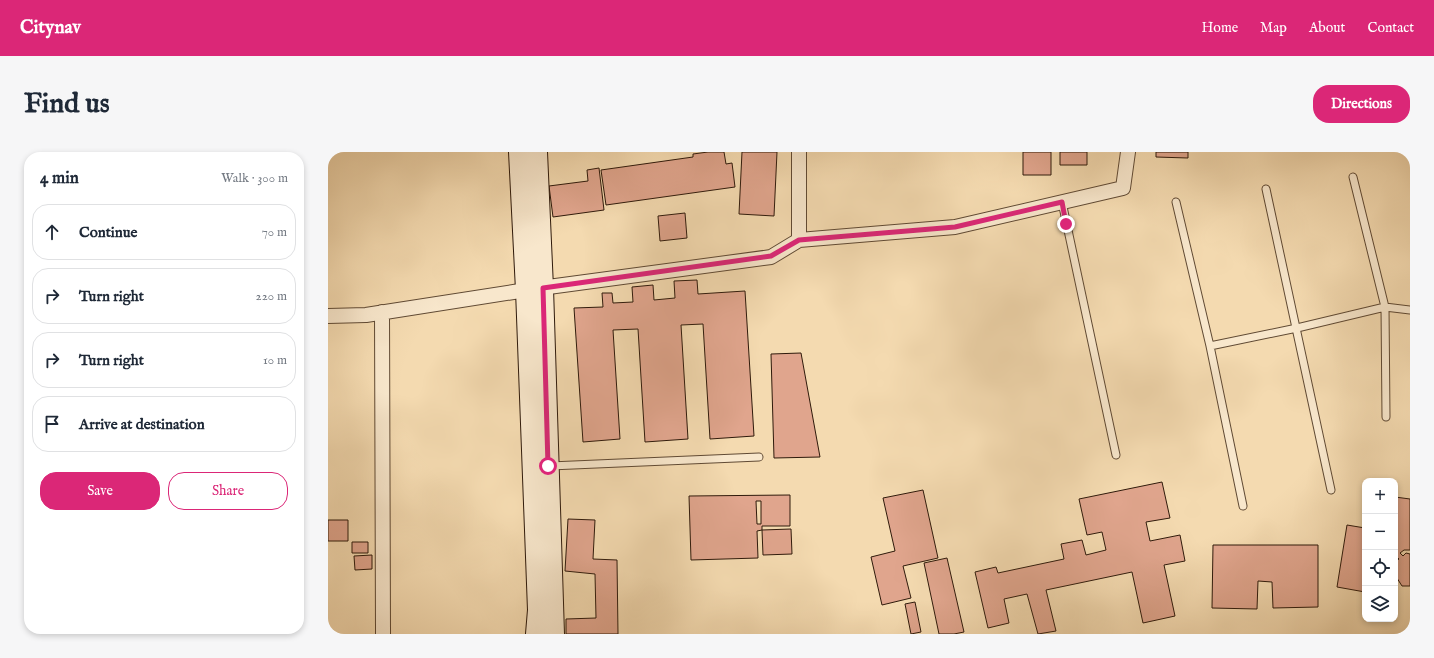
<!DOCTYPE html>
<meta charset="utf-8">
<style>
:root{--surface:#fff;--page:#f6f6f7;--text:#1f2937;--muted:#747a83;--line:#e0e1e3;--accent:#db2777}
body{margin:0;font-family:"IM FELL English",serif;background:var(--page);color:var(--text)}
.controls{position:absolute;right:12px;bottom:12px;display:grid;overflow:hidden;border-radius:8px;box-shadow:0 2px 6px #0003}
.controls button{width:36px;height:36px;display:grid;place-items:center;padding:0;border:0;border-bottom:1px solid var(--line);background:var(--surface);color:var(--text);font:20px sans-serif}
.stop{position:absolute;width:12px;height:12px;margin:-9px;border:3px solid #db2777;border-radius:50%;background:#fff}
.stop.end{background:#db2777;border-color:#fff;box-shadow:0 1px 4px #0008}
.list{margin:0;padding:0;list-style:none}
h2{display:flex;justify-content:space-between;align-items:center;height:52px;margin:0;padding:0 16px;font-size:17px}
h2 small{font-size:13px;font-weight:400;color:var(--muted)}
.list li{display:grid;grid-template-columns:26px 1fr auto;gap:12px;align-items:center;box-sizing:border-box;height:56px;margin:0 8px 8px;padding:0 8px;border:1px solid var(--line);border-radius:16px}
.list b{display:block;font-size:15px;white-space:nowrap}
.list em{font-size:13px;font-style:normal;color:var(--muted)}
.actions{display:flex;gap:8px;padding:12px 16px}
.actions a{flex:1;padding:9px 0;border:1px solid var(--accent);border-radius:16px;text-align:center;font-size:14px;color:var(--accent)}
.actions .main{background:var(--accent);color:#fff}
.icon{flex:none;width:22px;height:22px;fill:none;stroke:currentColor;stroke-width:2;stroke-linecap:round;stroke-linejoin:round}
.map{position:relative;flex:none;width:1082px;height:482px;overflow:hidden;border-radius:16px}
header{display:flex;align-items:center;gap:24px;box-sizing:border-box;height:56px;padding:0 20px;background:var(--accent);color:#fff}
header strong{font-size:19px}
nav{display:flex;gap:22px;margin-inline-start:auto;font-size:14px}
.intro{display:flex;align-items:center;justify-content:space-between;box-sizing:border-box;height:96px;padding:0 24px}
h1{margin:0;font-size:28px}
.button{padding:10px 18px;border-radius:16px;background:var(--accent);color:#fff;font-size:14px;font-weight:700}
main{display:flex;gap:24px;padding:0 24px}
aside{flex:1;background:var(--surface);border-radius:16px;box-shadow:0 2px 6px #0003}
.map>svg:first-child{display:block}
.building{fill:#e0a58d;stroke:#2f1a0b;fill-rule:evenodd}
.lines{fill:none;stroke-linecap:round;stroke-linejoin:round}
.lane-casing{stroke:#604a34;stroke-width:9}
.street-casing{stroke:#604a34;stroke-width:16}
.secondary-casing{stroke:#2f1a0b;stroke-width:22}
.lane{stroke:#f8e7cc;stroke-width:7}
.street{stroke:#f8e7cc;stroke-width:14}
.secondary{stroke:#f8e7cc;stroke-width:20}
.route{stroke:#db2777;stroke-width:5}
</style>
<header>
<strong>Citynav</strong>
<nav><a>Home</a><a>Map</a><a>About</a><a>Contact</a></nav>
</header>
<div class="intro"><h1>Find us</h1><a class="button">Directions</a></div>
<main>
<aside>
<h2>4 min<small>Walk · 300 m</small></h2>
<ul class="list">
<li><svg class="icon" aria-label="ahead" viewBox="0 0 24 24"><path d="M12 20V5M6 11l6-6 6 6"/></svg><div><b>Continue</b></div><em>70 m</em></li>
<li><svg class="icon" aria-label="right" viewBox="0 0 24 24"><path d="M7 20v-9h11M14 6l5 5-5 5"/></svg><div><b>Turn right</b></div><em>220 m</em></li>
<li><svg class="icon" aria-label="right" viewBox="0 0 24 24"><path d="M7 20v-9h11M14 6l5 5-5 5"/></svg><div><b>Turn right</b></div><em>10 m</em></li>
<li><svg class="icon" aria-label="arrive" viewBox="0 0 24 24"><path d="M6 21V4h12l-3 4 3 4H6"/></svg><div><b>Arrive at destination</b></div></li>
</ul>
<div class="actions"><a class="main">Save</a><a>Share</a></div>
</aside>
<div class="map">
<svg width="1082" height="482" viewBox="0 0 1082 482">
<rect width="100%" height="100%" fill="#f4dab0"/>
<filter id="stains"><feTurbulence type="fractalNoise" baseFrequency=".005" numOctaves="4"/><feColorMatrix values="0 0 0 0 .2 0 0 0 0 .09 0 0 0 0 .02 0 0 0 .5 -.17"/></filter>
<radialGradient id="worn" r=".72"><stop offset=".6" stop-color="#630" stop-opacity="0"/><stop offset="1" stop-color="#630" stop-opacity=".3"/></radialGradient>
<path class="building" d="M380 0H396L398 12 404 11 407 35 278 53 273 18 365 5V2Z
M414 0H449L446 64 411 62Z
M695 0H723V23H695Z
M732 0H759V13H732Z
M828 0H860V6L828 5Z
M271 16 276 58 225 65 221 34 260 29 259 18Z
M357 61 359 86 332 89 330 64Z
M369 128 370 142 417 139 426 284 382 287 375 172 353 173 360 287 317 290 310 177 285 178 292 287 255 290 246 156 275 155 274 141H284L285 151 305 150 304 135 325 133 326 148 347 146 346 129Z
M473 201 492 305 446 306 443 202Z
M834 330 842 366 818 370 822 389 852 383 857 409 836 413 847 464 815 471 804 420 718 438 728 479 710 482 699 442 676 447 681 471 660 476 647 420 668 415 670 421 736 407 733 392 754 388 758 403 778 398 774 380 759 383 751 347Z
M595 338 610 406 575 414 583 446 554 453 543 405 567 399 555 346Z
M462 343V374H434V378L463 377 464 402 435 403 434 378 429 379 430 406 363 408 361 344ZM428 349H433V372H429Z
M1067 345 1082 347V398H1076L1072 401 1075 404 1078 401 1082 402V434H1074L1067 423V410L1071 407 1068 404H1067Z
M240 367 267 368 265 407 289 408 290 482H238V467L268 466 267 422 237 419Z
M0 368H20V389H0Z
M1019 373 1037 376V440L1009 435Z
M24 390H40V401H24Z
M885 393H990V455L945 456 944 430 930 429 929 457 884 456Z
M44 403V417L27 418 26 404Z
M619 406 636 480 626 482H611L596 411Z
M587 450 593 480 583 482 577 452Z"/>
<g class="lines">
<defs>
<path id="lane" d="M1025 25 1057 155 1058 265
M938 37 1003 338
M734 50 788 303
M848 50 882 194 915 354
M882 194 969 176 1057 155 1082 158
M222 314 431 305"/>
<path id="street" d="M471 0V88
M54 160 55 482
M0 164 38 163 198 138 443 105 471 88 627 75 795 36 800 0"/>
<path id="secondary" d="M191 0 198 138 210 458 208 482
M209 0 215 136 226 482"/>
</defs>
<use href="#lane" class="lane-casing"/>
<use href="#street" class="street-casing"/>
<use href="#secondary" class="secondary-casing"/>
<use href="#lane" class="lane"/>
<use href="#street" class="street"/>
<use href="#secondary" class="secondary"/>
</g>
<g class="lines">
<path class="route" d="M220 314 215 136 443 104 471 88 627 75 734 50 738 72"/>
</g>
<rect width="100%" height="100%" filter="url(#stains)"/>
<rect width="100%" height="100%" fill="url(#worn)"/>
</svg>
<div class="controls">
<button>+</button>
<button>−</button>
<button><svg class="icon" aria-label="locate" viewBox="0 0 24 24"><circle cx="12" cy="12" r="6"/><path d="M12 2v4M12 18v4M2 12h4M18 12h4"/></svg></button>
<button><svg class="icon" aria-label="layers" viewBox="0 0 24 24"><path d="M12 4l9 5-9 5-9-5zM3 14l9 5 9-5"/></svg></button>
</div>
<div class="stop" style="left:220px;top:314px"></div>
<div class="stop end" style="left:738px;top:72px"></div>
</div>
</main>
